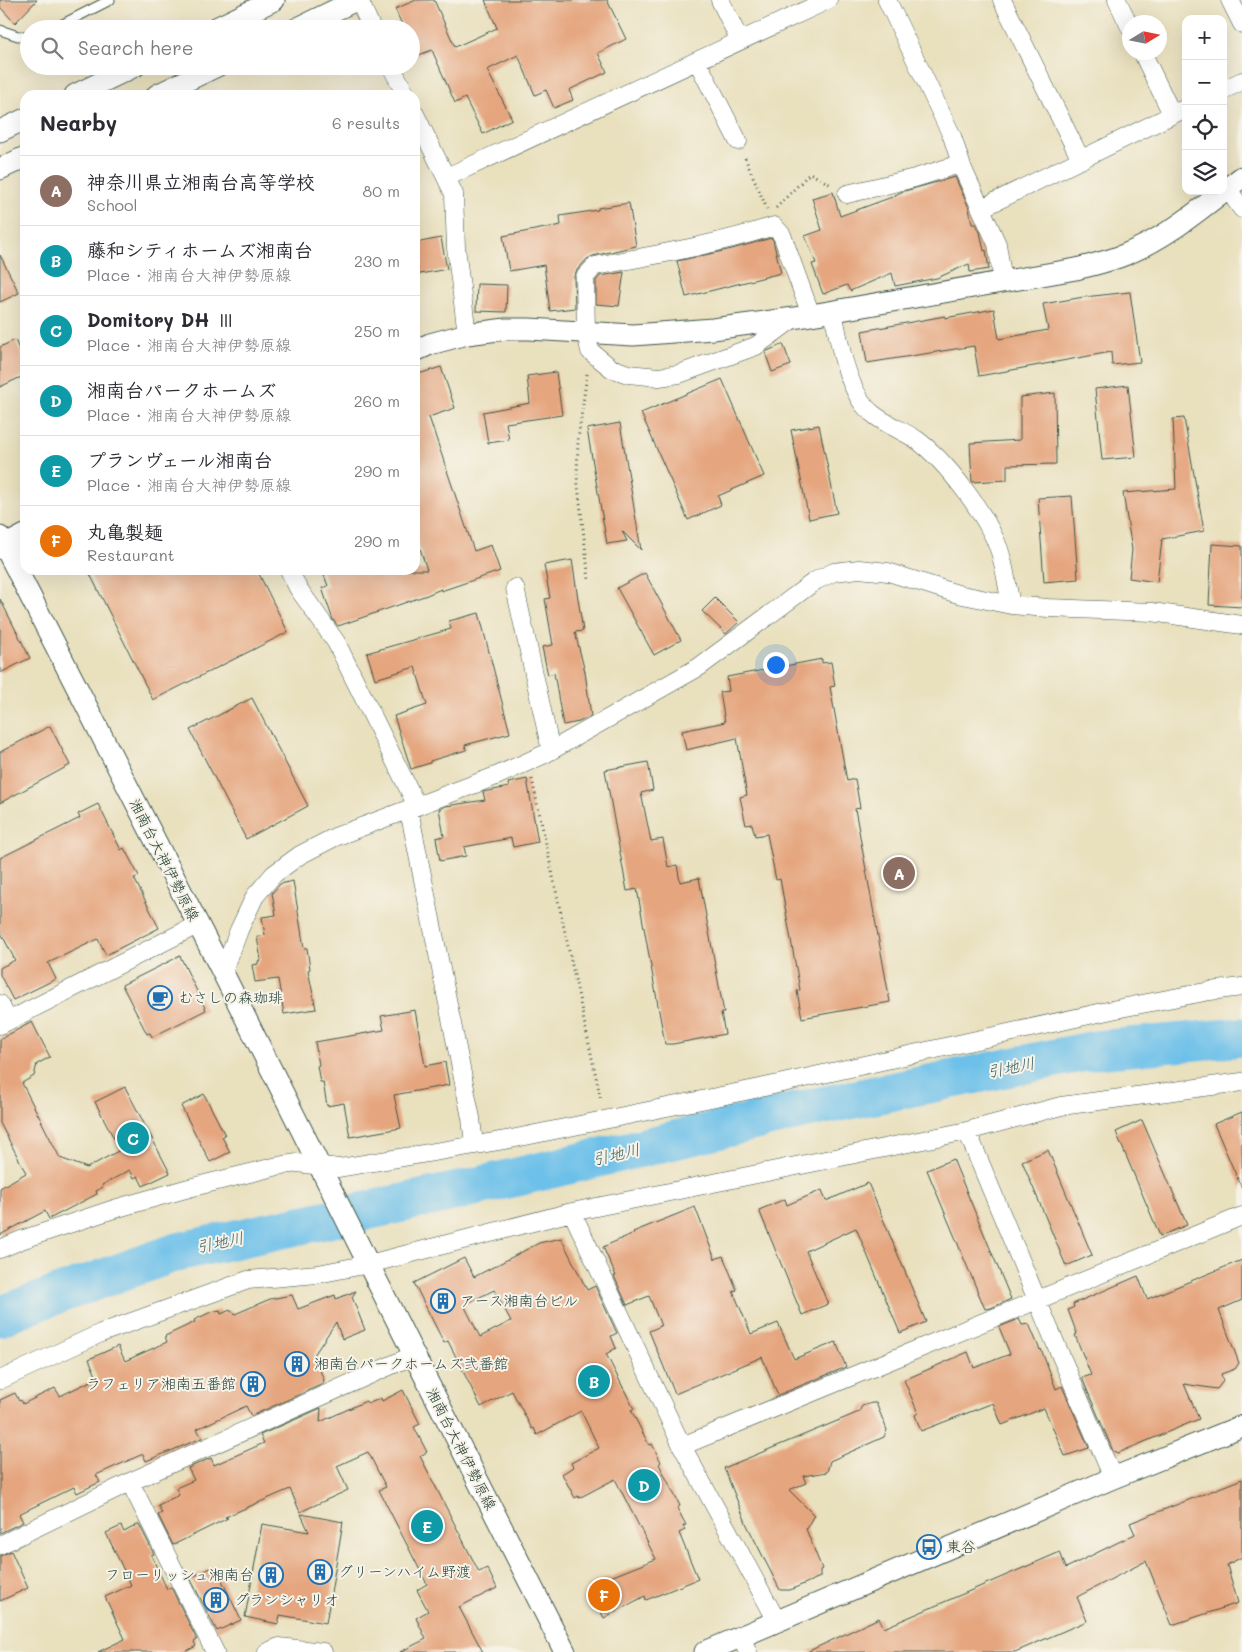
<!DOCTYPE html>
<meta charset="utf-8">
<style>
:root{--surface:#fff;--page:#f7f7f7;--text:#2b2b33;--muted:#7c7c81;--line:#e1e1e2;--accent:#1f6fb2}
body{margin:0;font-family:Mali,"Klee One",sans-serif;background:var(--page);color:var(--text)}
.controls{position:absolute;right:15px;top:15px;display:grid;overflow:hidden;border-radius:10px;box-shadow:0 5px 20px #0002}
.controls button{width:45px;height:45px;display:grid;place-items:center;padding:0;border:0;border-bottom:1px solid var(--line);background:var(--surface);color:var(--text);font:25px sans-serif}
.compass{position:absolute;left:1122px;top:15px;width:45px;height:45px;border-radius:50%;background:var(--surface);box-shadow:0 5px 20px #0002;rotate:80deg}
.you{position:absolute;left:775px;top:664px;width:18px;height:18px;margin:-12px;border:4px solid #fff;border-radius:50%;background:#1a73e8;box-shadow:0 0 0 8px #1a73e833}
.badge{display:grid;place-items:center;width:32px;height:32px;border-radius:50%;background:var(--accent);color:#fff;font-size:16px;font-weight:700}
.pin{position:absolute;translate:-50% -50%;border:2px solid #fff;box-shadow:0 1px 5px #0006}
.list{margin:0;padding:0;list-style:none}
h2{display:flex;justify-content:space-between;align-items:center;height:65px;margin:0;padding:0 20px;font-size:21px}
h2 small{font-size:16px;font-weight:400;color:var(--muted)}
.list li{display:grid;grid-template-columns:32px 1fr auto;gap:15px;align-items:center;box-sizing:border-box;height:70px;padding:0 20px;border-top:1px solid var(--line)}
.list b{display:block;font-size:19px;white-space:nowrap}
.list p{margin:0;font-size:16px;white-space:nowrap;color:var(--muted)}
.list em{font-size:16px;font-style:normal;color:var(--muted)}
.icon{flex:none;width:28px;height:28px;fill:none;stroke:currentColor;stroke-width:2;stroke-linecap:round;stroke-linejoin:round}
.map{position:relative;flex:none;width:1242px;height:1652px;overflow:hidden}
.search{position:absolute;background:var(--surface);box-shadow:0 5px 20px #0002;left:20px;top:20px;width:400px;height:55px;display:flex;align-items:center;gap:12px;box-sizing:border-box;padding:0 18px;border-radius:28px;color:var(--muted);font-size:19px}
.panel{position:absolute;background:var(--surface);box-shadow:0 5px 20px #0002;left:20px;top:90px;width:400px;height:485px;border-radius:15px}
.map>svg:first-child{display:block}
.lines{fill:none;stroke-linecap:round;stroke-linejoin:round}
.river{stroke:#6cc0e9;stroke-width:39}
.building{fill:#e5a67f;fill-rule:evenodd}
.service-casing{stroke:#3d5549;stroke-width:11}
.minor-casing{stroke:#3d5549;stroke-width:19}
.tertiary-casing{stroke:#3d5549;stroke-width:23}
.path{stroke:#3d5549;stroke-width:3;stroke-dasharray:1 4;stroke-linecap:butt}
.service{stroke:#fff;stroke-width:9}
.minor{stroke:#fff;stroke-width:18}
.tertiary{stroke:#fff;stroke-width:21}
.labels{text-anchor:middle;stroke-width:4;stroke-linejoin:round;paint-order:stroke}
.street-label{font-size:15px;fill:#1f3d34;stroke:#f7f3e8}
.poi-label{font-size:15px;fill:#1f3d34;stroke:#f7f3e8;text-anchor:start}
.water-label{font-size:16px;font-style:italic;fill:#325e61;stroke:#f7f3e8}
</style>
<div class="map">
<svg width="1242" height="1652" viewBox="0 0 1242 1652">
<rect width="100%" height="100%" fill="#f7f3e8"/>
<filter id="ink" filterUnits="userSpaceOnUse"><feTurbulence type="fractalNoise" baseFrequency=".02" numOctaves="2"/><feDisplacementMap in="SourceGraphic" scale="10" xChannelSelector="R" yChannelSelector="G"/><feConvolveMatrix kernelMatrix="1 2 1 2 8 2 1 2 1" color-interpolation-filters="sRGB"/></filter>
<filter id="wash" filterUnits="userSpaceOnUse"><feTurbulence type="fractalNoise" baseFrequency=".0096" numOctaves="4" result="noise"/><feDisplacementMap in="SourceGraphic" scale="20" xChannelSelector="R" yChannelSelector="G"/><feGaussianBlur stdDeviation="1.12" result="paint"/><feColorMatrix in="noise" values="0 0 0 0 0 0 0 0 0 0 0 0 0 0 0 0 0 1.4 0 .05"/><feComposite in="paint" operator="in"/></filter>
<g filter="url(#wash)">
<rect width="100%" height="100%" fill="#e9e0be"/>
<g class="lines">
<path class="river" d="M0 1317 12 1311 177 1252 453 1192 811 1108 1095 1050 1242 1037"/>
</g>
<g id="blocks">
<path class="building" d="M0 0H37L15 23 0 7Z
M416 0H434L455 47 497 28 485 0H607L626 39 598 53 607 72 569 90 573 100 554 108 546 90 535 95 518 55 487 70 512 119 483 134 465 98 455 103 432 50 416 56 411 45V29H404L395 9Z
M955 177 969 208 972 224H976L980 232 984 251 986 250 989 269 970 272 969 264 937 278 895 286 892 273 850 291 847 285 823 294 812 264 816 263 805 236 822 230 812 198 833 192 840 216 895 196V195L901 192Z
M629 203 636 246 593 256 587 259 577 270 574 276 575 308 550 311 544 265 509 271 503 236 561 225 560 216 598 210V208Z
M441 238 447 269 415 275V243Z
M771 238 773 240 781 273 686 297 677 261 732 249Z
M0 255 19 293 0 302Z
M624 272 619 306 596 304V281L600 276Z
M477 284 507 285 506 312 476 311Z
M1130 292 1140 362 1112 365 1111 352 979 376 974 346 867 363 862 331 945 316V318L994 309 999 339 1048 330 1043 304 1084 297Z
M15 340 25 363V375L0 387V347Z
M783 344 791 365 772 372 765 352Z
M441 367 455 408 429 417 474 551 491 545 500 571 441 591V589L427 595 338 626 333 620 322 588 328 586 322 570H427L415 533V375Z
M556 372 562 415 506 423 509 440 488 443 483 412 530 403 527 376Z
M722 379 764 476 718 496 721 505 688 520 641 413Z
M1128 385 1136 457 1102 460 1095 389Z
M1055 393 1056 464 1007 465V480L972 482 970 443 1020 440V397Z
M1184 418 1204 531 1162 539 1157 582 1129 578 1132 550 1123 493 1176 489 1173 419Z
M620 423 641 550 622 531 627 541 607 544 587 429Z
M819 425 837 513 809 519 791 430Z
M1072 496 1078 579 1044 582 1038 498Z
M1212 544 1242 546V607L1209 605Z
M572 560 583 631 575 632 585 672 591 716 579 722 563 725 554 673 548 675 542 647 553 645 545 599 550 598 544 565Z
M88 570H257L288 632 153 700Z
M645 573 681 640 654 655 617 588Z
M715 598 739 622 726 634 702 611Z
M0 599 30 658 0 673Z
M479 613 510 733 465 745 466 750 430 761V763L411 769 394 716 427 705 415 667 375 679 367 653 451 629 449 621Z
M822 659V663L831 662 835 686 830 687 847 781 855 779 860 808 855 809 890 1002 802 1018 797 991 800 990 780 879 776 880 767 834 755 836 752 824 746 825 740 797 747 795 737 738 686 750 682 731 725 722 720 692 729 691 727 677Z
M252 698 308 806 246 839 190 730Z
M50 726 70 765 0 803V752Z
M648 762 653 790 641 793 651 841 663 839 668 867 677 865 680 882 699 878 724 1013H721L725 1034 673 1044H665L637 889 627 891 605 770Z
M527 779 538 842 513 847 511 838 464 847 466 856 440 861 436 838 444 836 439 809 446 806 485 800 483 792 509 787 508 783Z
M98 804 121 850 124 848 139 876 134 878 159 928 106 955 98 939 48 963 56 979 13 1000 0 975V968L15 960 0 931V858L80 818 78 814Z
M293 881 304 948H307L310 969 308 970 316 1009 284 1014 278 979 255 982 252 965 258 964V961L261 960 257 937 265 935 262 917 276 915 272 893 280 884Z
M180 956 206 1010 152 1037 150 1033 147 1034 122 985Z
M415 1010 425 1066 445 1062 449 1085 394 1095 401 1128 350 1137 344 1103 327 1106 323 1082H320L317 1066 319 1065 315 1042 384 1030 381 1016Z
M32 1022 50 1057 37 1064 34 1076 22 1083 60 1158 87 1168 120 1150 95 1102 125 1087 170 1173 143 1186 138 1176 134 1178 130 1170 102 1185 103 1187 96 1191 97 1194 49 1219 45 1211 0 1235V1188L26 1173 0 1123V1039Z
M204 1094 225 1135 222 1137 230 1152 210 1162 181 1106Z
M1242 1112V1189L1214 1124Z
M1142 1120 1187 1225 1160 1236 1116 1132Z
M1048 1150 1092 1255 1066 1266 1022 1161Z
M953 1159 1011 1299 991 1308 985 1309 927 1170Z
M868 1183 926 1322 900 1333 856 1228 806 1251 828 1304 802 1315 759 1210 785 1199 787 1205 822 1190 826 1201Z
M695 1207 715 1259 723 1256 737 1290 733 1291 751 1334 778 1323 794 1359 836 1342 846 1367 778 1395 762 1357 675 1394 649 1331 661 1326 649 1296 627 1305 614 1276H616L603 1247 634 1233 633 1232Z
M561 1238 587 1290 595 1286 617 1333 611 1336 616 1348 606 1354 634 1409 631 1410 649 1445 652 1444 661 1462 659 1464 680 1506 677 1508 686 1525 683 1526 685 1530 679 1533 698 1579 646 1600 645 1596 604 1618 588 1587 608 1577V1578L656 1559 615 1479 579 1498 578 1496 575 1498 562 1474 573 1467 571 1463 599 1448 581 1411 537 1435 534 1428 532 1429 512 1391 481 1407 448 1341 444 1343 414 1283 464 1258 474 1277 539 1243ZM494 1290 511 1321 480 1337 464 1305Z
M1242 1260V1300L1219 1310 1239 1363 1235 1369 1221 1374 1223 1381 1217 1389 1184 1384 1199 1419 1118 1453 1113 1451 1082 1378 1091 1375 1075 1335 1077 1334 1068 1310 1074 1307 1073 1304 1138 1276 1147 1299Z
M356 1291 352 1297 365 1330 342 1339 336 1322 314 1355 324 1380 323 1384 251 1416 246 1406 197 1429 202 1438 146 1461 143 1454 96 1475 100 1482 77 1493 74 1487 19 1514 23 1522 0 1533V1400L15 1393 19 1401 21 1400 23 1404 55 1388 60 1396 97 1378 89 1359 118 1346 125 1361 167 1342 165 1336 195 1322 194 1320 211 1312 220 1310 221 1314 230 1310 231 1312 233 1311 235 1314 270 1299 292 1295 298 1309 335 1295 336 1299Z
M1019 1319 1022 1325 1029 1324 1040 1350 1041 1349 1056 1389 1062 1386 1089 1448 1065 1456 1044 1408 1002 1425 993 1403 921 1431 915 1415 918 1413 904 1380 968 1352 974 1368 1010 1354 999 1327Z
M403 1390 420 1424 414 1427 427 1452 420 1456 479 1572 487 1568 497 1588 459 1607 483 1652H400L426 1639 416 1618 428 1611 417 1590 427 1584 379 1490 386 1487 368 1452 337 1466 348 1490 300 1512 290 1489 225 1517 228 1518 173 1545 158 1515 162 1513 158 1505 179 1495 176 1488 194 1480 188 1468 211 1458 214 1465 264 1443 260 1435 321 1408 320 1422 366 1401 368 1404 381 1398 382 1401Z
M872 1403H876L887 1430 884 1437 830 1461 827 1472 803 1476 806 1483 789 1490 814 1515 806 1529 822 1569 820 1570V1577L790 1590H780L747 1525 724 1468 859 1412 862 1406Z
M1242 1479V1557L1227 1565 1238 1603 1172 1625 1146 1561 1077 1597 1087 1621 1015 1652H807L879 1618 884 1628 1060 1552 1066 1568 1135 1534 1130 1523Z
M301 1514 343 1522 326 1623 280 1615 278 1624 245 1617 262 1524 309 1532Z
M139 1524 154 1554 151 1555 167 1589 171 1587 197 1640 194 1642 196 1646 185 1652H98L125 1639 105 1597 131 1585 106 1533 121 1526 124 1532Z
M11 1551 28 1588 0 1601V1556Z
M215 1566 241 1620 217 1631 190 1578Z"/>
</g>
</g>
<g filter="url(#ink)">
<use href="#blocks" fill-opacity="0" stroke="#3d5549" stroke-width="1"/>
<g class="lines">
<defs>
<path id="service" d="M53 29 110 0
M0 30 18 36H29"/>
<path id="minor" d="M359 0 372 29
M720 0 740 41
M887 0 952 136 962 167
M1002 0 1081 160
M1117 0 1130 27
M1230 0 1242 24
M1142 52 1172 114
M697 61 738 141
M391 66 406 95
M1223 90 1242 81
M415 114 454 194 456 248 467 334
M447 177 828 0
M1227 188 1242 209
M847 194 915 178 953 166 962 167 997 244 1003 282
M982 208 1186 108
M833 311C839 341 844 374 861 401 873 420 899 428 917 440 947 462 986 514 999 549 1005 566 1007 586 1011 605
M794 318 756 346 679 374 659 377 628 374 611 368 590 351 586 333 585 277 595 266C655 255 716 245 774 226L782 235 811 315
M289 570 298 588 336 642 417 806
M515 588 551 751
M406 810 411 820 471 1118 474 1145
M223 973 239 930 255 896 274 874 300 855 335 837 496 776 545 754 699 667 815 581 834 572 859 569 888 572 958 594 1011 605 1048 608 1152 612 1242 625
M0 1004 8 1021
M0 1025 197 925
M967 1131 1037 1300 1113 1478
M572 1212 682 1446 777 1621
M0 1249 21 1240 114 1209 189 1188 278 1166 297 1163 339 1168 511 1139 760 1088 1121 1008 1210 991 1242 987
M0 1380 101 1333 248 1280 318 1274 369 1264 572 1212 967 1131 1061 1106 1242 1082
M682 1446 1242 1216
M130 1482 215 1652
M0 1545 130 1482 414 1355
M740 1636 748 1652
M267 1652 279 1647 323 1652"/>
<path id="tertiary" d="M214 29 274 0
M296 29 356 0
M75 95 135 66
M157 95 217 66
M0 131 25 119
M0 169 25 157
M415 351 430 344 467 334 506 329H529L633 335 713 329 794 318 1076 269C1092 265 1109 261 1124 255 1168 238 1205 205 1242 177
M0 537 223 973 414 1355 565 1652
M0 548 25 535
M705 1652 1113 1478 1242 1426"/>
</defs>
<use href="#service" class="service-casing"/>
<use href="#minor" class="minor-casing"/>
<use href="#tertiary" class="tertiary-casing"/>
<path class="path" d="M745 158 767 209
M776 208 810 173 831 185
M587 374 578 440 577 477 589 580
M532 779 601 1100"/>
<use href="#service" class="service"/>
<use href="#minor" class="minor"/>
<use href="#tertiary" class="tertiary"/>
</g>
</g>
<defs>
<symbol id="cafe-ring" viewBox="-11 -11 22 22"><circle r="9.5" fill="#f7f3e8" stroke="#1f6fb2" stroke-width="1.5"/><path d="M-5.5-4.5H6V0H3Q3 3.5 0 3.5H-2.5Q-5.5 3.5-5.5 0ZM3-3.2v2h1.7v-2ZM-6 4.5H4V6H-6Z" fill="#1f6fb2"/></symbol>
<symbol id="building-ring" viewBox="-11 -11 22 22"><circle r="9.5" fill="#f7f3e8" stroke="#1f6fb2" stroke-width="1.5"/><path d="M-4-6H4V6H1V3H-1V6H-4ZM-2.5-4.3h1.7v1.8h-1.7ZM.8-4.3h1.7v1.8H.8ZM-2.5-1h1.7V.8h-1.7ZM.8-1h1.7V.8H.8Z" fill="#1f6fb2"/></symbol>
<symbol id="bus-ring" viewBox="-11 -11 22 22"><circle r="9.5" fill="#f7f3e8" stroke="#1f6fb2" stroke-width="1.5"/><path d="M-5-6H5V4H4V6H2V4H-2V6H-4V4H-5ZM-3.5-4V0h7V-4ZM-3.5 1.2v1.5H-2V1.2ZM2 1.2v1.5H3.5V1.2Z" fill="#1f6fb2"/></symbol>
</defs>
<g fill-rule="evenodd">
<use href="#cafe-ring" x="146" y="984" width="28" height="28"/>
<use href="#building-ring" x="429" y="1287" width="28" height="28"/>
<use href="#building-ring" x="283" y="1350" width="28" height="28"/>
<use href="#building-ring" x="239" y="1370" width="28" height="28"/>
<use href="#bus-ring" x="915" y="1533" width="28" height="28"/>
<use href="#building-ring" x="306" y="1558" width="28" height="28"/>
<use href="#building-ring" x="257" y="1561" width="28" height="28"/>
<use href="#building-ring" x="202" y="1586" width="28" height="28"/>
</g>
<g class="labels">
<g class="street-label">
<text transform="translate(164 860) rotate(63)" y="5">湘南台大神伊勢原線</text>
<text transform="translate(461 1449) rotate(63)" y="5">湘南台大神伊勢原線</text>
</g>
<g class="poi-label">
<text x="178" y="1003">むさしの森珈琲</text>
<text x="460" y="1306">アース湘南台ビル</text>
<text x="314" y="1369">湘南台パークホームズ弐番館</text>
<text x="236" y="1389" text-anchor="end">ラフェリア湘南五番館</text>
<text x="946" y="1552">東谷</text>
<text x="338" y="1577">グリーンハイム野渡</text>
<text x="254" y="1580" text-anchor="end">フローリッシュ湘南台</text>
<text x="234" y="1605">グランシャリオ</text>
</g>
<g class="water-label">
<text transform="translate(1011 1067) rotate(-11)" y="6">引地川</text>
<text transform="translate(616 1154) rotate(-13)" y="6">引地川</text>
<text transform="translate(220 1242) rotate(-12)" y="6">引地川</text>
</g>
</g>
</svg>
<div class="controls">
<button>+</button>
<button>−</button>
<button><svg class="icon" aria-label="locate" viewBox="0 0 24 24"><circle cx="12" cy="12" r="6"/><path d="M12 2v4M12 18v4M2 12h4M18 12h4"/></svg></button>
<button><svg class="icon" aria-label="layers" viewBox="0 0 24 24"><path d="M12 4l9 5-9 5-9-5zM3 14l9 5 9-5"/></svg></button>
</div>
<svg class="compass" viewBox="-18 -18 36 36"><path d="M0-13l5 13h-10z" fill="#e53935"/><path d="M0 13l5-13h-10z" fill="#7c7c81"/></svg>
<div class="you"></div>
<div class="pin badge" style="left:899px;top:873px;background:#8d6e63">A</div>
<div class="pin badge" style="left:594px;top:1381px;background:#0f9aa8">B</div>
<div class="pin badge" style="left:133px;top:1138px;background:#0f9aa8">C</div>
<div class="pin badge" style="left:644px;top:1485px;background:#0f9aa8">D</div>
<div class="pin badge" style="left:427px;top:1526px;background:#0f9aa8">E</div>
<div class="pin badge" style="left:604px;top:1595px;background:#e8710a">F</div>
<div class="search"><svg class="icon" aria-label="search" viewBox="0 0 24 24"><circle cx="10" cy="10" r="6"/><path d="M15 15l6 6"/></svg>Search here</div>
<section class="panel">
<h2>Nearby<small>6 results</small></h2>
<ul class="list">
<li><span class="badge" style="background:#8d6e63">A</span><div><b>神奈川県立湘南台高等学校</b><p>School</p></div><em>80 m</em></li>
<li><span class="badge" style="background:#0f9aa8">B</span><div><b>藤和シティホームズ湘南台</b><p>Place · 湘南台大神伊勢原線</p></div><em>230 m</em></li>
<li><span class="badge" style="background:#0f9aa8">C</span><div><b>Domitory DH Ⅲ</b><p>Place · 湘南台大神伊勢原線</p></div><em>250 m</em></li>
<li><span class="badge" style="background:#0f9aa8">D</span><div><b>湘南台パークホームズ</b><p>Place · 湘南台大神伊勢原線</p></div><em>260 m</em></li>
<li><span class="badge" style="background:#0f9aa8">E</span><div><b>プランヴェール湘南台</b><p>Place · 湘南台大神伊勢原線</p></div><em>290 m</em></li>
<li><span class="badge" style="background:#e8710a">F</span><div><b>丸亀製麺</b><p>Restaurant</p></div><em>290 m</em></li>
</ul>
</section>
</div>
